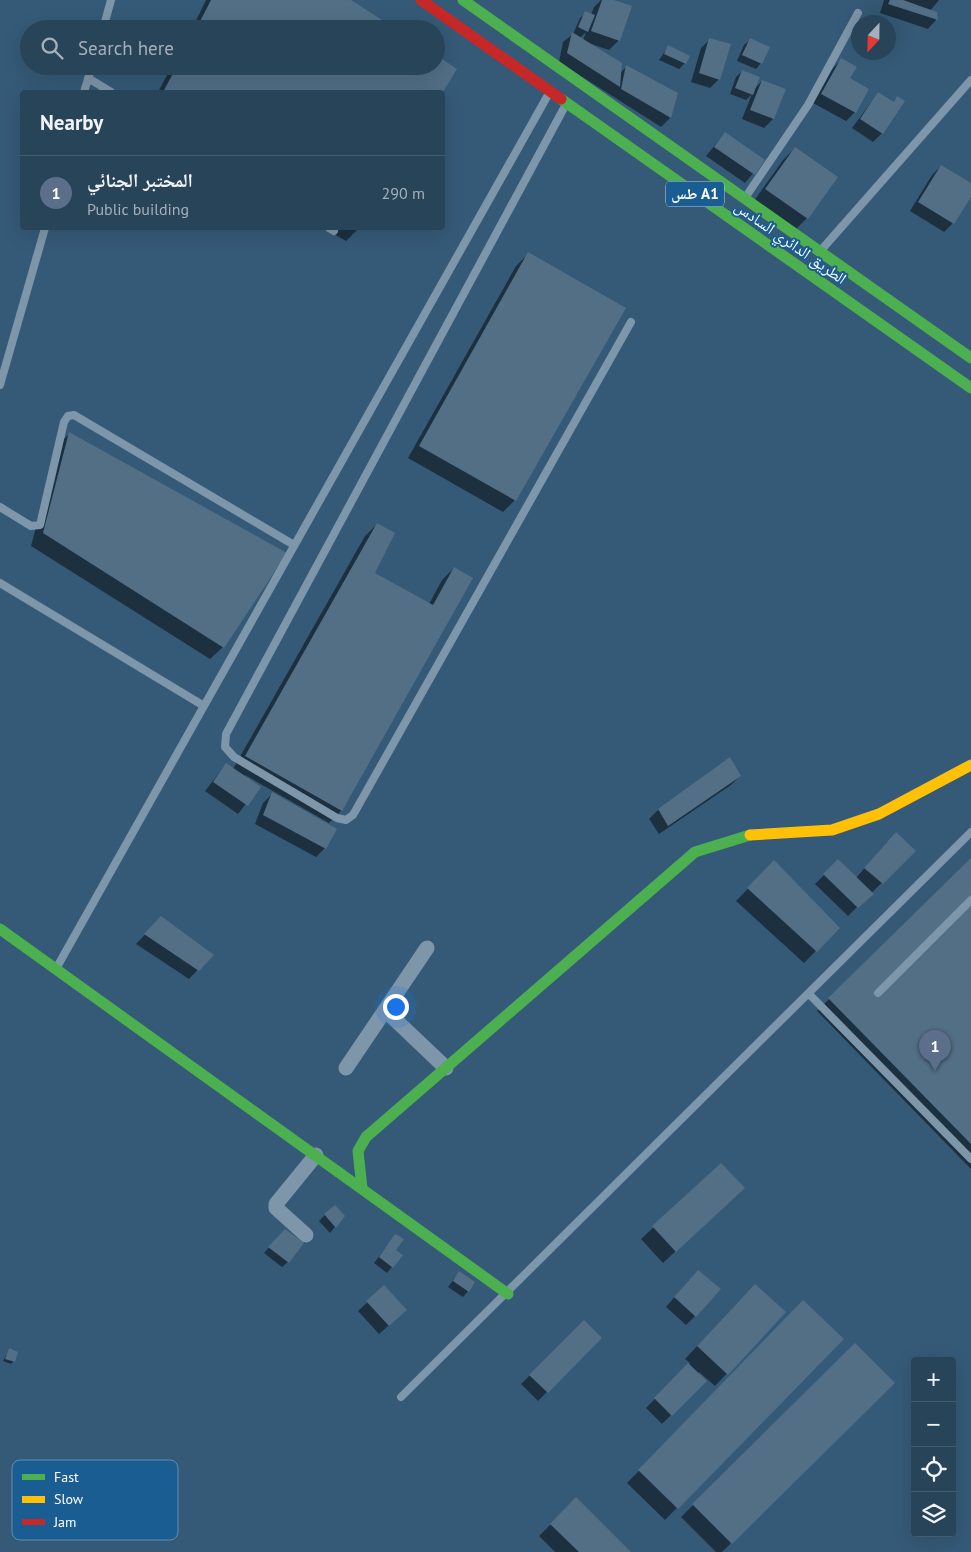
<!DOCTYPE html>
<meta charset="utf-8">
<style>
:root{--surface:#284459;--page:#304b5f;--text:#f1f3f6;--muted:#a5b0ba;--line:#445c6f;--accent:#8bbbb9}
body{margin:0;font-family:"PT Sans","Noto Naskh Arabic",sans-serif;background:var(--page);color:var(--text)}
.controls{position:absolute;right:15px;bottom:15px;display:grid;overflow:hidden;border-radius:5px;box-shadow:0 5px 20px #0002}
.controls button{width:45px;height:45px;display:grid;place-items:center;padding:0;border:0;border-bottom:1px solid var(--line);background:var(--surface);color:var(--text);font:25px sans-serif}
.compass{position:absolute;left:851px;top:15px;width:45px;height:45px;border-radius:50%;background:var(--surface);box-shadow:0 5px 20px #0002;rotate:202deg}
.you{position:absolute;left:395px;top:1006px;width:18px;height:18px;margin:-12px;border:4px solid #fff;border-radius:50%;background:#1a73e8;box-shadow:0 0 0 8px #1a73e833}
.badge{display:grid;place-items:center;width:32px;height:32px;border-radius:50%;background:var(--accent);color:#fff;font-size:16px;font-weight:700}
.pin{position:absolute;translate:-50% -41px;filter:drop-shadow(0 1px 2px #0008)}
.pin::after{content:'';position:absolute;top:26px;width:18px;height:15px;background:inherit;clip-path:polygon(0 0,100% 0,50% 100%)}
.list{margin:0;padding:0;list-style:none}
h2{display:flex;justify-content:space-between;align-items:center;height:65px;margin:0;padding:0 20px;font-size:21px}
h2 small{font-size:16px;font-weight:400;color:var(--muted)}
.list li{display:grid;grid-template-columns:32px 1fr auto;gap:15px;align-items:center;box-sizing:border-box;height:75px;padding:0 20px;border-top:1px solid var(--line)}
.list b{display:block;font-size:19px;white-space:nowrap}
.list p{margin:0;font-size:16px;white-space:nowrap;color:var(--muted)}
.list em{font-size:16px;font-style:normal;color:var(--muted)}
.icon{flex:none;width:28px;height:28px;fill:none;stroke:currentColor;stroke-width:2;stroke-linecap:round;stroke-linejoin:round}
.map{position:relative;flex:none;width:971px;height:1552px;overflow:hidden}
.search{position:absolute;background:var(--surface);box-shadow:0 5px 20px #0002;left:20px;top:20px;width:425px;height:55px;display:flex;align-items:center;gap:12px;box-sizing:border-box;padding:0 18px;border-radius:28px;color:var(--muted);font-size:19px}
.panel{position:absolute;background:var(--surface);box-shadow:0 5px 20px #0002;left:20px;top:90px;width:425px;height:140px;border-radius:5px}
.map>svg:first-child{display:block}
.shadow{fill:#0007;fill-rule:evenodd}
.building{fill:#526f86}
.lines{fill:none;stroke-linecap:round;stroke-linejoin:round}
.lane{stroke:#7d96a9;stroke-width:8}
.street{stroke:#7d96a9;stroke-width:15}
.fast{stroke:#4caf50;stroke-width:11}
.slow{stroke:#ffc107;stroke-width:11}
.jam{stroke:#c62828;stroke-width:11}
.labels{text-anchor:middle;stroke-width:4;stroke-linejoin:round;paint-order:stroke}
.shield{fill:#1a5d92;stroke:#bacede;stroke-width:1}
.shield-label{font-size:15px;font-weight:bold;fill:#fff}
.street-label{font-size:16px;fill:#fff;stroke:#1a5d92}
.key{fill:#1a5d92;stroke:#5f8eb3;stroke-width:1}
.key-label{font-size:14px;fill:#fff}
</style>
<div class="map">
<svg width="971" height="1552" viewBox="0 0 971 1552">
<rect width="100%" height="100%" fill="#355a77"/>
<path class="shadow" d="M206 0H349L393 29H192Z
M601 0H610L630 7 618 41 609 50 588 43 620 73 626 67 677 94 670 118 661 127 559 62 563 42 573 34 580 18 586 13 591 15 594 7ZM586 32 583 40 580 38Z
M884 0H939L930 11 936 13V20L928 29 880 13Z
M710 39 719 79 710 88 691 82 701 48Z
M750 40 761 63 756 69 737 61 744 45Z
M668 47 685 63 679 69 659 60Z
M841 60 848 79 855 112 846 121 813 103 832 69Z
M172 66H436L456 70 442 92H158Z
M742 71 753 90 762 81 773 119 764 128 742 119 752 94 746 100 730 94 736 77Z
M878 93 893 103 898 98 903 102 882 133 873 142 852 128Z
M725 133 764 160 745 183 706 156Z
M795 148 807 218 795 230 754 201 783 160Z
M941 166 971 185V194L953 223 944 232 910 211 932 175Z
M323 228H359L346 241Z
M528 254 515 500 503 512 408 458 516 266Z
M70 433 285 554 223 647 210 659 31 546 58 445Z
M377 524 373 573 429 604 442 580 454 568 471 578 341 811 329 823 245 775 244 777 259 787 238 814 205 791 226 764 233 769 365 536Z
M740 776 731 785 659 834 649 819 658 810Z
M272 794 325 848 316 857 255 824 263 803Z
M887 842 914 851 848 916 815 884 838 861 856 878Z
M971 860V1169L817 1011Z
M774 862 838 928 804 963 736 901Z
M161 918 212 955 189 979 136 944Z
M721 1165 731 1200 663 1263 641 1239Z
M325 1215 335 1227 330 1233 319 1221Z
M279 1236 288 1262 282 1267 264 1253Z
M395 1236 392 1267 387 1273 374 1263Z
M459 1273 468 1291 463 1297 448 1287Z
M689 1280 695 1316 686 1325 666 1307Z
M384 1287 396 1319 379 1334 358 1311Z
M743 1297 784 1313 715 1386 699 1372 698 1374 705 1381 662 1424 646 1408 690 1363 685 1359Z
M804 1302 842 1339 665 1520 627 1483Z
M584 1322 601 1338 538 1401 521 1384Z
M855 1345 893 1383 722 1552H716L681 1517Z
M9 1350 14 1361 11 1364 3 1361Z
M576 1499 630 1552H555L539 1536Z"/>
<path class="building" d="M211 0H351L396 29H196Z
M602 0H614L632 6 620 41 591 31Z
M890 0H903L937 12 938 20 888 4Z
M585 11 595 15 588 32 578 27Z
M572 32 622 63 620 87 567 53Z
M709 38 731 44 720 80 699 73Z
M750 38 770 47 762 64 742 55Z
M668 45 690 56 686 64 664 54Z
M436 55 457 69 443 92H163L177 66H436Z
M841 58 857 67 850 78 869 89 856 113 821 94Z
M626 65 678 93 671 118 621 89Z
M742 70 760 77 753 95 735 88Z
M762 80 786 89 774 119 750 110Z
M878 92 894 102 897 96 905 101 883 134 860 119Z
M725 132 765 160 755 175 714 147Z
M795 147 838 177 808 219 765 189Z
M941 165 971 183V197L954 224 918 202Z
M528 252 626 308 516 501 419 446Z
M69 432 287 553 224 648 43 533Z
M377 523 395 533 375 573 433 605 454 567 473 578 342 811 245 756Z
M730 757 741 776 668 826 658 809Z
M226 763 261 787 248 806 213 782Z
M272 792 337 829 326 849 263 815Z
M896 832 916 851 883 884 864 868Z
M971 858V1144L828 998Z
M838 859 874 894 858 908 823 874Z
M774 860 840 928 817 952 747 888Z
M161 916 214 955 199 971 144 934Z
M721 1163 745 1188 676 1252 652 1226Z
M335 1205 345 1216 336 1228 324 1214Z
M285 1229 304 1243 289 1263 268 1247Z
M395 1234 404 1239 396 1250 403 1255 393 1268 379 1257Z
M698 1270 721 1289 696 1317 674 1297Z
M459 1271 475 1282 469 1292 453 1281Z
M755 1284 786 1312 728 1375 697 1346Z
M384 1285 407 1310 389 1326 366 1301Z
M803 1300 844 1339 678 1509 638 1470Z
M584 1320 602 1338 548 1393 529 1375Z
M855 1343 895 1383 732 1544 692 1504Z
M9 1348 18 1352 15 1362 5 1359Z
M688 1363 707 1381 672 1416 654 1398Z
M576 1497 631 1552H579L550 1524Z"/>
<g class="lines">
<path class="lane" d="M103 29 111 0
M88 78 111 92
M84 92 92 66
M564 108 226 734 225 747 234 757 337 818 346 820 353 815 631 322
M747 195 808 105 858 13
M329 228 334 231
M823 248 971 80
M0 385 45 228
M0 507 31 526 40 525 64 422 68 416 74 415 294 545
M0 583 204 706
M57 967 548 95
M878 993 971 900
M809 994 971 1159
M401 1397 971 832"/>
<path class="street" d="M385 1010 446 1068
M346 1068 427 948
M306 1235 276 1208V1204L316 1155"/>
<path class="fast" d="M463 0 971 358
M561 99 971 388
M0 929 508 1294
M362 1188 358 1151 366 1137 695 852 750 835"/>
<path class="slow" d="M750 835 832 830 879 814 971 765"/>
<path class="jam" d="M421 0 561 99"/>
</g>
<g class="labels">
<rect class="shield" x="666" y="181.5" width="58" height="25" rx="4"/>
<g class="shield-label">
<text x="695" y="199">طس A1</text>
</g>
<g class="street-label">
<text transform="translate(791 242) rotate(35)" y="6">الطريق الدائري السادس</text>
</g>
</g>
<rect x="12" y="1460" width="166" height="80" rx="8" class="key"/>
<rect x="22" y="1474" width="23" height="6" fill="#4caf50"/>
<rect x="22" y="1496" width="23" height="7" fill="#ffc107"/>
<rect x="22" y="1519" width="23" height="6" fill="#c62828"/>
<g class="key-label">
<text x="54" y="1482">Fast</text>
<text x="54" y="1504">Slow</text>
<text x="54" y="1527">Jam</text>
</g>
</svg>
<div class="controls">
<button>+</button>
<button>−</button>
<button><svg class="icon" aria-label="locate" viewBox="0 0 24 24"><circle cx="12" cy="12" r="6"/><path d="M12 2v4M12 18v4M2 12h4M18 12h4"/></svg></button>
<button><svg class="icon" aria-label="layers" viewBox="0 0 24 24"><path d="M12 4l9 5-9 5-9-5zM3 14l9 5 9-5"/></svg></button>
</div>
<svg class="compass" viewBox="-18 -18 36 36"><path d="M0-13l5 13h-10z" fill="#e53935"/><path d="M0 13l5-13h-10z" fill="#a5b0ba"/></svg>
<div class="you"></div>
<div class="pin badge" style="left:935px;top:1071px;background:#5c6f8a">1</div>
<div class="search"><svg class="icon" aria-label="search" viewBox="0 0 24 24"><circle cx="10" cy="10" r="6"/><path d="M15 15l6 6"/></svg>Search here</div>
<section class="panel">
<h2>Nearby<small></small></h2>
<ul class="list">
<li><span class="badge" style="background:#5c6f8a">1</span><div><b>المختبر الجنائي</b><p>Public building</p></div><em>290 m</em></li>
</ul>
</section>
</div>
